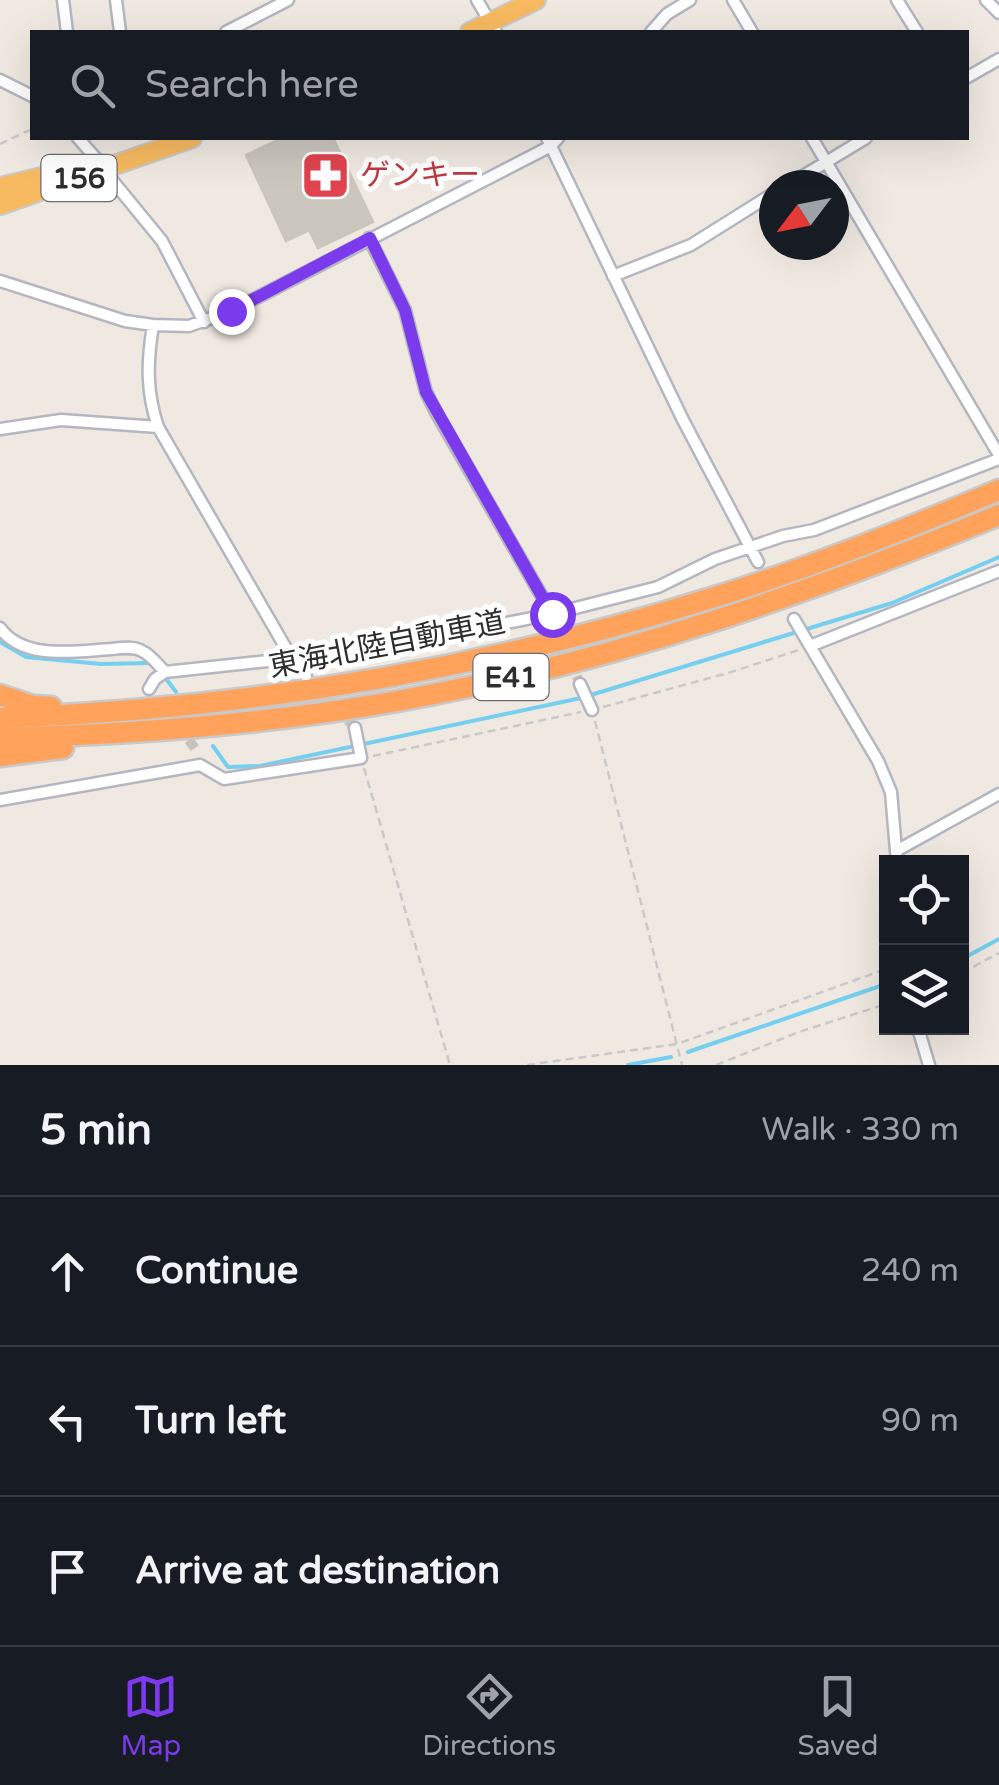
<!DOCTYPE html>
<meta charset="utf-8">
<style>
:root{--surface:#171b24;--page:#20242c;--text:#f1f3f6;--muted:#9ea1a6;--line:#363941;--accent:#7c3aed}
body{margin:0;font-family:"Varela Round","Noto Sans JP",sans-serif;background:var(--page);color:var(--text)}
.controls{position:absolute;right:30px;bottom:30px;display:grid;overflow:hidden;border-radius:0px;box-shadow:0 10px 40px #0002}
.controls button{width:90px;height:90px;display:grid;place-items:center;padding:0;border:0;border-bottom:2px solid var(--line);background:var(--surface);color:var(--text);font:50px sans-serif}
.compass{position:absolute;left:759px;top:170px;width:90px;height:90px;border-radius:50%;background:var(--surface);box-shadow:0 10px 40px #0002;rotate:238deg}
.stop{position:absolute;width:30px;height:30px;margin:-22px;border:8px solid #7c3aed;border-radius:50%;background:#fff}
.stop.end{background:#7c3aed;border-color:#fff;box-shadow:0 2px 10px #0008}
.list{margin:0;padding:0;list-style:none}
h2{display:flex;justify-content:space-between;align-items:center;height:130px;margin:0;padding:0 40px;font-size:42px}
h2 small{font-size:32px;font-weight:400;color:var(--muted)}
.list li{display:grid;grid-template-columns:65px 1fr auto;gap:30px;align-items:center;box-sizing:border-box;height:150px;padding:0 40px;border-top:2px solid var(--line)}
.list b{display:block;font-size:38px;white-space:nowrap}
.list em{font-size:32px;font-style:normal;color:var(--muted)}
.icon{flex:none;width:55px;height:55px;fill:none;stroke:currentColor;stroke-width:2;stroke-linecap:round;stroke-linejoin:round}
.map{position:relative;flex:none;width:999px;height:1065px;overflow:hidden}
.search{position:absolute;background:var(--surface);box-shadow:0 10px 40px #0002;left:30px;right:30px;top:30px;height:110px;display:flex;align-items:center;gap:25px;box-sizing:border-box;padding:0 35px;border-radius:0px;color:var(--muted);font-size:38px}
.sheet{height:580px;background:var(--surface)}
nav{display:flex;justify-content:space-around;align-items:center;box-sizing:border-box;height:140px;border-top:2px solid var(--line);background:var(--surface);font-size:28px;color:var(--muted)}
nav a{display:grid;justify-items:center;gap:5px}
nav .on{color:var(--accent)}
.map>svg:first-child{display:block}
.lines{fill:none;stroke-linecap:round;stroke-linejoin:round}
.stream{stroke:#75cff0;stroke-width:4}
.building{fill:#cbc7bf;stroke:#cbc5ba;stroke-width:2.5}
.minor-tunnel{stroke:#c8c4bd;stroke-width:10;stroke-dasharray:10 5;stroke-linecap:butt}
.minor-casing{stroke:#b4b7c1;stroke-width:15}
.trunk-casing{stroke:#c9c9c9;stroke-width:22}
.motorway-casing{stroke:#c9c9c9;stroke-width:25}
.path{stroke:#c9c9c9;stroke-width:2.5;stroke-dasharray:8 5;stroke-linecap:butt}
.minor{stroke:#fff;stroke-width:10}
.trunk{stroke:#f8ba60;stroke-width:18}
.motorway{stroke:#ffa35c;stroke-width:20}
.route{stroke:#7c3aed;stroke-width:12}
.labels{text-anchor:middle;stroke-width:10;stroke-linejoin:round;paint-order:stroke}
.shield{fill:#fff;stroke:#6d6d6d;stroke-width:2.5}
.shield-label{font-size:28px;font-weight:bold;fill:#2e2e2e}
.health-label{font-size:30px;fill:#be3a42;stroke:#fff;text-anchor:start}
.street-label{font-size:30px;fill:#2e2e2e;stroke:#fff}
</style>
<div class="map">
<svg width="999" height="1065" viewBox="0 0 999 1065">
<rect width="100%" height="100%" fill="#efe9e1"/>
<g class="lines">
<path class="stream" d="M0 642 26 657 101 664 150 663
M164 676 176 692
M213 746 228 767 260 766 581 698 892 603 999 557
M962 959 999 939
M688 1052 886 984
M628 1065 671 1057"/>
</g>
<path class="building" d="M282 138H333L373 222 318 248 309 230 286 241 246 155Z"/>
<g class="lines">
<path class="minor-tunnel" d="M553 621 580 684
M317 687 355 728
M180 728 197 751"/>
<defs>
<path id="minor" d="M63 0 67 32
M116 0 120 32
M477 0 496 32
M733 0 752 32
M897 0 917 32
M986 0 999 13
M226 32 288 0
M651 32 667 14 690 0
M966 78 999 59
M0 80 32 96
M78 138 100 163
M547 138 683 420 758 562
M812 138 999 455
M103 169 162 241 204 322
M788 185 866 138
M369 238 405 310 426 392 436 412 552 614 553 621
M613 276 691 245 774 193
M0 281 125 321 153 325 189 326 231 311 551 146 558 138
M153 325C147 362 146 391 158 427L291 657 306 676
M0 429 61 420 158 427
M794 619 878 761 891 792 897 862
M0 628C24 661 76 651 111 649 121 648 133 646 142 651 151 655 158 665 165 672
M810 646 999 571
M580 684 592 710
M149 689 155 679 165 672 371 650 552 614 658 587 715 559 783 536 814 530 999 459
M0 800 200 765 224 779 361 758 355 728
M896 851 999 794
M918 1028 929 1065"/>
<path id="trunk" d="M470 32 536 0
M0 187 79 168
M0 205 192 138"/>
<path id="motorway" d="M0 695 33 706 51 707
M0 718C244 709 482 670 715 597 812 567 906 529 999 490
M0 738C144 734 288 723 429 695 626 657 815 591 999 515
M0 756 63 748"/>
</defs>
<use href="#minor" class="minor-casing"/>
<use href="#trunk" class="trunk-casing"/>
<use href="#motorway" class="motorway-casing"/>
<path class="path" d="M0 144 32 129
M603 707 728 673 802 649
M595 721 682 1065
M373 756 581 712
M364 768 450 1065
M962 973 999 953
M527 1065 677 1044 886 969
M716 1065 799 1032 886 1004"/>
<use href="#minor" class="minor"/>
<use href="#trunk" class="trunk"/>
<use href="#motorway" class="motorway"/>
</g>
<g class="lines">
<path class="route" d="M231 311 370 238 405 310 426 392 552 614"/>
</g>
<defs>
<symbol id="pharmacy-square" viewBox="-11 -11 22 22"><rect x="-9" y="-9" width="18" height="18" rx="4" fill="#e0444e" stroke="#fff"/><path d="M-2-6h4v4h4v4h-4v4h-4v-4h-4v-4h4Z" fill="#fff"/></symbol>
</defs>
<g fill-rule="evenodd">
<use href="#pharmacy-square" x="298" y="148" width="55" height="55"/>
</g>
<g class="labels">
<g class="shield">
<rect x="41.5" y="155" width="75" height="46" rx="8"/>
<rect x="473.5" y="654" width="75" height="46" rx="8"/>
</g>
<g class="shield-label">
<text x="79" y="188">156</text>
<text x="511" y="687">E41</text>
</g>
<g class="health-label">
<text x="360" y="185">ゲンキー</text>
</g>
<g class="street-label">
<text transform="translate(387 644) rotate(-11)" y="10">東海北陸自動車道</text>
</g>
</g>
</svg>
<div class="controls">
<button><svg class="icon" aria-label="locate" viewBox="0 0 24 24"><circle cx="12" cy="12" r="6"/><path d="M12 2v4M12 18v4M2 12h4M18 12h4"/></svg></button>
<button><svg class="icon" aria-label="layers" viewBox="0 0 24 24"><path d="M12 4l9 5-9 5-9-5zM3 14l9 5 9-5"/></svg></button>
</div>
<svg class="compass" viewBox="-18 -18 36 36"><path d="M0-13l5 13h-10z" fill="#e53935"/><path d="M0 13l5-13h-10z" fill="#9ea1a6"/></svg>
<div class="stop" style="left:552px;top:614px"></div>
<div class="stop end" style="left:231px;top:311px"></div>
<div class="search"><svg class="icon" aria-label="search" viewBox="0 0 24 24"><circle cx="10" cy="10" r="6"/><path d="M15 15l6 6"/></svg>Search here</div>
</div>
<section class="sheet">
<h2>5 min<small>Walk · 330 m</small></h2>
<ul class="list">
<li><svg class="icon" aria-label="ahead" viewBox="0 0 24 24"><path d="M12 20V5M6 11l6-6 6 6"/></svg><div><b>Continue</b></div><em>240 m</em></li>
<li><svg class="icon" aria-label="left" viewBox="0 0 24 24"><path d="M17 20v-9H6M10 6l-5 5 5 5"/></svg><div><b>Turn left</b></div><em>90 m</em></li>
<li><svg class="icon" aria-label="arrive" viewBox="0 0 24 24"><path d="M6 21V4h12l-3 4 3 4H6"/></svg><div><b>Arrive at destination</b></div></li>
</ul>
</section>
<nav>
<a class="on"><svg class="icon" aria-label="map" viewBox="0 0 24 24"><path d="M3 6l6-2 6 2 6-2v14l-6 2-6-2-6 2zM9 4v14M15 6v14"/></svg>Map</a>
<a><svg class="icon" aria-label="directions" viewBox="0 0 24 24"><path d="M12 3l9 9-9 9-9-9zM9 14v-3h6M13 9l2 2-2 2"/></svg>Directions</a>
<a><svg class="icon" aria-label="saved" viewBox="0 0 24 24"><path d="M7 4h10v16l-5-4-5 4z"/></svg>Saved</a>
</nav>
